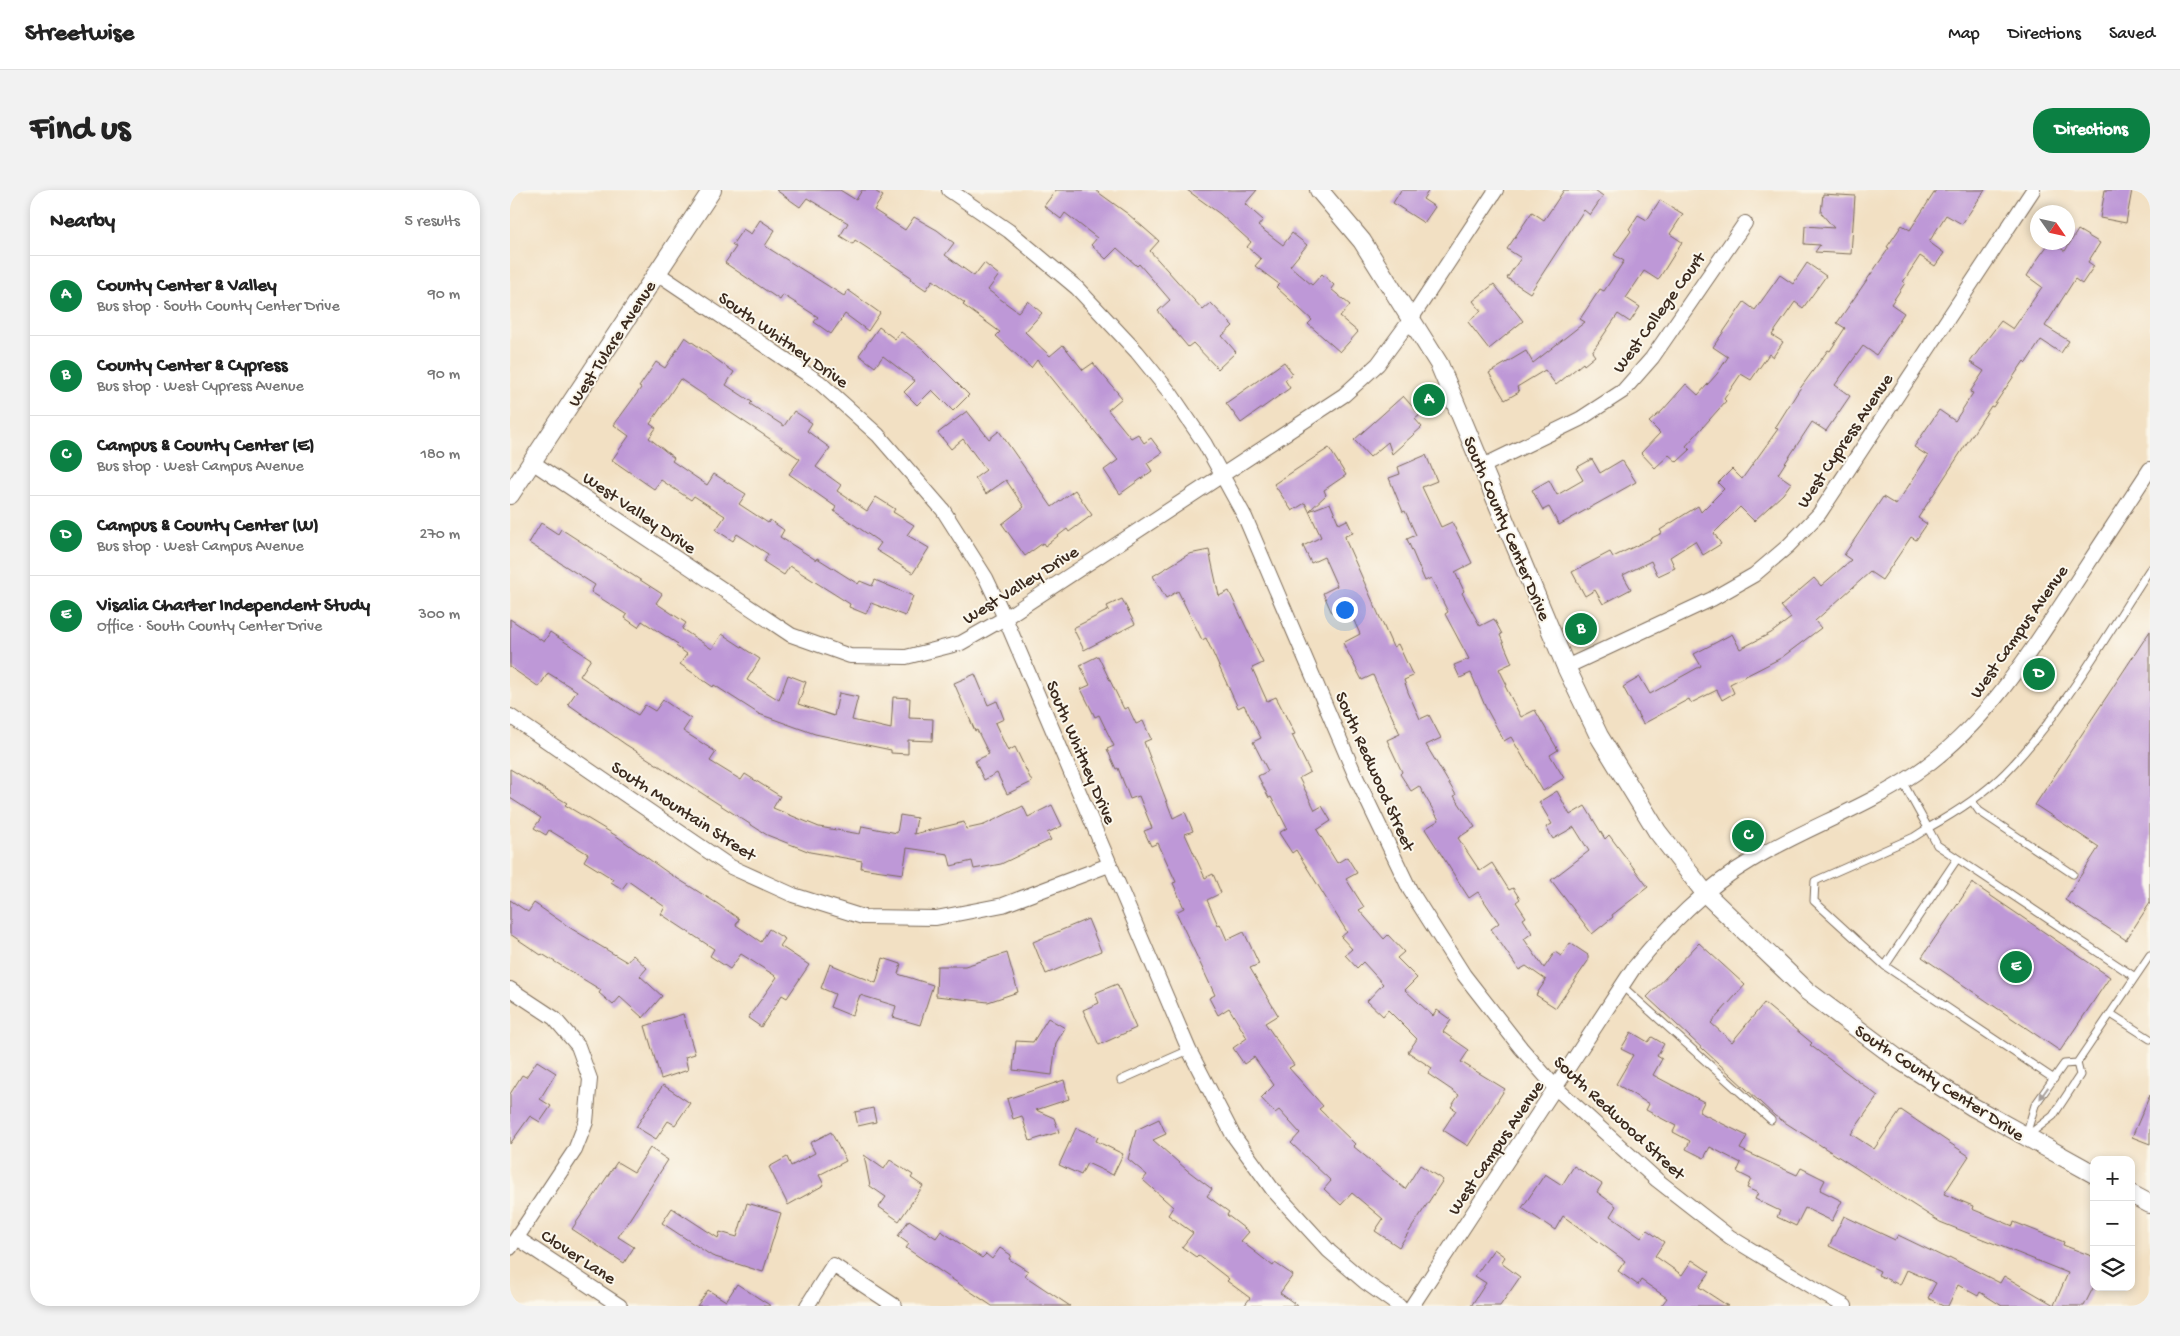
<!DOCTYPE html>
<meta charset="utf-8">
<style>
:root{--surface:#fff;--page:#f2f2f2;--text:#222;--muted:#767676;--line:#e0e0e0;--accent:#0b8043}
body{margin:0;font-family:"Gochi Hand",sans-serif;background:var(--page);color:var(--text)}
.controls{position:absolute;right:15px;bottom:15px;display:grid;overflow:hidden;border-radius:10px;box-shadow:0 2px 8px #0003}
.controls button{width:45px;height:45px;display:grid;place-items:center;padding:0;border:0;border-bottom:1px solid var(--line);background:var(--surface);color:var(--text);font:25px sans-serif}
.compass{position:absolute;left:1520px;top:15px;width:45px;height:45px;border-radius:50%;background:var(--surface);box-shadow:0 2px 8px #0003;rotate:124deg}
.you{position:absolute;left:834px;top:419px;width:18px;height:18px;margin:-12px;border:4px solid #fff;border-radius:50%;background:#1a73e8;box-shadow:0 0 0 8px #1a73e833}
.badge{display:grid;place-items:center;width:32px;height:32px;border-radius:50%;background:var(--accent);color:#fff;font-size:16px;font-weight:700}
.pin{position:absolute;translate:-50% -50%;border:2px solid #fff;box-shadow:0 1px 5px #0006}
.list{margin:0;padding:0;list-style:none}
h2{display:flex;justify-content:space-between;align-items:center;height:65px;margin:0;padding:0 20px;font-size:21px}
h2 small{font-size:16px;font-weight:400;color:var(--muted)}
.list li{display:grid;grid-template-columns:32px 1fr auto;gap:15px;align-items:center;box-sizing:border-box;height:80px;padding:0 20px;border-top:1px solid var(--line)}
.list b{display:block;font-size:19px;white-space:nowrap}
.list p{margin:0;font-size:16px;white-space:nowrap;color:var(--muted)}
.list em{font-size:16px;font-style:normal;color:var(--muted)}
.icon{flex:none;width:28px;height:28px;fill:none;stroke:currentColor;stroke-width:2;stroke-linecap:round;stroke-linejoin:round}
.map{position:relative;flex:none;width:1640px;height:1116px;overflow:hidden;border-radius:20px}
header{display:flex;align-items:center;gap:30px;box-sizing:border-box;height:70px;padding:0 25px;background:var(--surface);border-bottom:1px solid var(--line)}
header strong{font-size:24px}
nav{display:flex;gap:28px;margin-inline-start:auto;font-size:18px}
.intro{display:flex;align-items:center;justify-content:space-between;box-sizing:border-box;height:120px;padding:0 30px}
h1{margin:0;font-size:35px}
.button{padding:12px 22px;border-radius:20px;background:var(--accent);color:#fff;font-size:18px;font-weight:700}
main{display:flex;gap:30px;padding:0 30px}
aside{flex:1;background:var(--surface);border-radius:20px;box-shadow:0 2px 8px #0003}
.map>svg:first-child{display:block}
.building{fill:#be98d7}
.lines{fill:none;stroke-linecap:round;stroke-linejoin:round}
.service-casing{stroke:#7b6a58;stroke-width:9}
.minor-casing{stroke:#7b6a58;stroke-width:16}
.tertiary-casing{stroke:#7b6a58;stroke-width:20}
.service{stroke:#fff;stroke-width:7}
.minor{stroke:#fff;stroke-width:14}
.tertiary{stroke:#fff;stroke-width:18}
.oneway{fill:#a79f9a}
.labels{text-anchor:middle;stroke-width:4;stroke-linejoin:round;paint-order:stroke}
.street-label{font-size:18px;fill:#3b2a1e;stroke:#fbf7ec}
</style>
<header>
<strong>Streetwise</strong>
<nav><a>Map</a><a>Directions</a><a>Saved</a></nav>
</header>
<div class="intro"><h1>Find us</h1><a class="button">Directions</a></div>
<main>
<aside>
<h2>Nearby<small>5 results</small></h2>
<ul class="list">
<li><span class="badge">A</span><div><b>County Center &amp; Valley</b><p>Bus stop · South County Center Drive</p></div><em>90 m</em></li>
<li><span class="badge">B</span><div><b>County Center &amp; Cypress</b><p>Bus stop · West Cypress Avenue</p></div><em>90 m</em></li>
<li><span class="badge">C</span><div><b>Campus &amp; County Center (E)</b><p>Bus stop · West Campus Avenue</p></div><em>180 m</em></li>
<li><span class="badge">D</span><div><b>Campus &amp; County Center (W)</b><p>Bus stop · West Campus Avenue</p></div><em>270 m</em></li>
<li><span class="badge">E</span><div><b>Visalia Charter Independent Study</b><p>Office · South County Center Drive</p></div><em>300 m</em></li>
</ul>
</aside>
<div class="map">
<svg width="1640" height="1116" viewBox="0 0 1640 1116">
<rect width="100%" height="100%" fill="#fbf7ec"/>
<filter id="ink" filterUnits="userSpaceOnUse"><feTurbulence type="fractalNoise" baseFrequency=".02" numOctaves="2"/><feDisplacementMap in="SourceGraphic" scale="10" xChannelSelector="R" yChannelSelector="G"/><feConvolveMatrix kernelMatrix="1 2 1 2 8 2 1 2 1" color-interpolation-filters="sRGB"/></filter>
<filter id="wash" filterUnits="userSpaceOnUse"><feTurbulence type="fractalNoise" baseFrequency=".0096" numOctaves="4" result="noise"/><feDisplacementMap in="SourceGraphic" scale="20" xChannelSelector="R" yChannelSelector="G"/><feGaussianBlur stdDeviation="1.12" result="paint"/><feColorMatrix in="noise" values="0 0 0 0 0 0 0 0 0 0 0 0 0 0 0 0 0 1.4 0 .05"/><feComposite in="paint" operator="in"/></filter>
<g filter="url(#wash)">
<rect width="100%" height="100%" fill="#f2e0c3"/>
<g id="blocks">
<path class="building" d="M266 0H330L346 10 352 0H363L373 6 364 20 395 40 404 27 427 40 444 53 435 65 464 86 474 73 489 85 478 100 508 122 518 111 532 123 515 142 540 166 553 155 573 180 583 173 612 208 598 220 621 248 628 244 634 253 641 248 652 263 637 273 642 281 610 304 594 280 608 270 527 170 521 178 486 146 490 142 453 115 455 113 423 90 416 100 400 89 401 87 345 50 343 54 330 46 338 33 297 8 290 17Z
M546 0H585L618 24 649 51 640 61 693 120 701 113 723 136 712 146 726 162 708 179 683 153 678 157 648 121 660 110 629 74 627 76 607 58 596 69 581 55 587 48 555 23 551 29 534 16Z
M677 0H747L735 14 753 30 748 36 773 55 782 43 797 55 780 76 802 95 812 84 824 95 821 99 840 115 830 127 848 142 830 162 798 134 802 130 766 97 769 94 745 76 751 69 737 57 741 52 710 24Z
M891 0H919L913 9 925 17 914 33 883 13Z
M1054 0H1085L1093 6 1080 25 1074 20 1020 103 997 88 1011 68 997 59 1022 22 1034 30Z
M1426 0H1475L1452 34 1436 25 1419 52 1434 63 1425 76 1410 66 1393 92 1395 93 1381 114 1394 123 1366 165 1353 156 1325 195 1340 206 1316 241 1302 232 1268 284 1281 293 1273 304 1244 331 1230 317 1204 343 1211 354 1193 365 1185 351 1160 367 1165 378 1148 386 1141 371 1113 385 1121 399 1093 414 1085 400 1075 406 1062 382 1100 362 1103 367 1152 343 1150 340 1188 316 1191 322 1214 299 1208 293 1222 279 1232 289 1268 239 1265 238 1289 200 1318 160 1320 161 1335 138 1327 133 1379 58 1377 57 1392 35 1400 40Z
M1595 0H1622L1616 33 1590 28Z
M1313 4 1345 6 1341 64 1305 62 1310 55 1294 54 1295 36 1324 38 1311 23Z
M1150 10 1173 24 1160 44 1172 52 1148 90 1134 81 1116 108 1130 117 1120 132 1108 124 1082 162 1085 166 1074 175 1073 173 1046 195 1035 180 1007 197 1009 202 995 210 979 183 1016 161 1023 173 1075 132 1070 129 1090 99 1094 101 1114 71 1104 65 1121 41 1119 39 1128 25 1137 30Z
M250 30 265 40 255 56 334 106 338 100 370 123 358 141 335 124 321 144 304 132 308 127 273 105 270 110 215 73 226 57 222 55 233 39 241 44Z
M1568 40 1590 53 1578 72 1584 76 1572 94 1565 89 1535 136 1559 151 1551 163 1531 150 1516 173 1514 171 1483 217 1481 216 1408 328 1417 334 1406 350 1401 347 1372 390 1360 382 1305 431 1311 438 1271 468 1220 494 1224 503 1212 510 1207 500 1181 513 1179 509 1133 534 1113 497 1130 487 1140 504 1191 476 1184 464 1222 444 1230 459 1261 443 1281 428 1271 416 1304 388 1311 396 1341 370 1334 365 1373 307 1386 315 1418 266 1404 257 1429 220 1445 231 1463 203 1460 202 1474 181 1460 172 1471 157 1491 131 1503 139 1532 97 1517 86 1527 70 1540 52 1555 61Z
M1297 73 1316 86 1293 118 1285 112 1262 145 1273 152 1263 167 1259 164 1241 190 1231 184 1214 209 1216 211 1176 256 1180 260 1167 272 1159 265 1145 278 1131 263 1150 243 1139 232 1152 221 1176 194 1188 205 1207 184 1218 167 1203 157 1234 112 1245 120 1270 85 1283 94Z
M984 94 1013 131 979 159 958 132 971 121 963 111Z
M369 137 385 149 391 142 412 158 459 205 443 221 422 200 407 215 394 202 405 191 373 166 365 177 349 165Z
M175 147 224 182 216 195 242 212 240 214 274 236 284 221 302 233 297 241 320 258 306 277 331 295 327 301 357 321 366 307 385 319 383 322 404 335 397 345 419 358 403 383 366 360 371 353 324 321 326 317 279 284 290 269 170 189 140 234 146 238 139 248 164 268 162 271 197 295 204 284 236 304 229 314 258 333 260 330 274 340 270 347 306 370 307 368 348 394 350 391 362 396 365 390 403 406 395 426 361 413 356 424 339 417 340 414 280 376 274 385 254 372 258 364 227 344 223 351 206 340 215 326 184 306 181 310 151 290 144 299 102 270 119 246 104 235 131 198 129 197 146 172 155 178Z
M774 172 783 184 775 190 780 198 731 233 716 213Z
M893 206 910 225 905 229 912 237 882 264 878 252 860 267 844 250Z
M457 221 479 249 489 241 542 317 565 300 582 325 559 342 557 339 535 356 533 353 515 366 492 334 514 317 496 290 476 304 465 288 476 280 453 249 441 259 428 243Z
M819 258 836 285 814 300 816 305 799 321 795 313 782 321 764 294Z
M916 265 927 291 912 297 931 337 942 332 962 373 945 382 954 401 952 403 970 436 984 429 992 444 990 445 1002 473 989 479 997 495 995 496 1011 527 1025 520 1048 560 1040 565 1054 588 1033 601 1001 547 994 551 975 516 961 483 950 488 944 475 959 469 935 424 938 422 921 388 915 391 897 349 906 345 895 321 893 322 879 288 890 284 888 277Z
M1082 269 1090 283 1112 270 1126 292 1049 335 1039 317 1033 320 1022 300 1039 290 1047 305 1073 290 1066 278Z
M820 313 829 334 837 330 843 343 835 346 836 351 883 457 888 454 903 486 894 490 898 502 910 529 919 525 931 548 916 555 946 605 944 606 965 637 948 648 970 681 982 673 999 700 1003 698 1010 709 1006 712 1016 727 1013 729 1022 743 1014 749 1034 778 1045 762 1051 766 1060 753 1078 765V771L1046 818 1026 805 1036 790 1016 776 1009 780 981 739 989 733 968 702 959 708 950 694 915 639 929 630 909 596 901 601 890 584 892 582 877 550 890 544 880 522 863 485 852 490 833 453 850 444 837 415 822 423 813 403 827 396 814 367 801 373 793 356 811 347 799 321Z
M31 333 48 344 51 339 152 404 146 413 176 433 172 439 202 459 212 444 250 469 237 490 269 510 278 485 296 492 288 514 324 526 329 503 348 507 342 530 381 539 383 507 400 508 399 528 423 529 422 551 398 550V564L381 563V560L305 544 249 524 204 495 203 497 170 474 177 464 166 456 168 454 132 431 128 437 115 428 117 425 81 402 85 395 19 353Z
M699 360 709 406 719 401 753 473 742 478 757 511 766 507 785 544 782 545 800 582 789 588 805 620 812 616 821 631 807 640 827 673 837 667 847 683 836 689 854 717 849 720 874 749 878 745 894 762 887 768 907 788 895 800 923 826 927 820 941 830 933 842 959 860 951 872 995 899 958 956 933 940 946 920 941 917 949 905 918 884 922 878 898 862 907 849 878 820 873 826 857 811 873 794 853 772 847 778 835 765 842 759 831 747 837 742 786 660 782 663 769 643 777 638 761 607 759 608 748 586 758 581 743 552 751 548 734 515 728 518 696 448 692 450 668 401 656 408 643 386 679 364Z
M612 409 625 434 574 460 563 438 599 420 597 416Z
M0 429 34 452 40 442 81 469 70 486 128 525 135 515 145 521 153 510 181 529 173 541 206 562 200 571 231 590 235 584 270 606 263 618 309 637 350 644 352 636 387 643 390 625 407 628 404 644 454 632 456 639 474 635 513 616 518 627 542 615 552 636 537 643 541 650 491 674 464 679 462 671 441 676 438 664 397 658 393 684 351 678 352 671 300 662 257 645 115 554 58 514 67 501 38 483 29 497 0 477Z
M1640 441V713L1616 750 1555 710 1589 657 1525 615Z
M588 466 614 519 618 517 626 534 633 531 641 549 634 552 663 628 675 622 683 641 675 644 695 688 703 684 711 703 697 710 708 735 710 734 717 750 734 742 749 774 740 778 768 825 755 833 784 875 779 878 813 916 809 919 845 954 843 956 895 999 910 975 933 990 889 1057 865 1041 873 1029 842 1003 831 1015 814 999 821 991 781 953 790 943 769 920 765 923 751 908 764 895 744 867 734 874 723 858 737 848 719 818 708 825 699 808 705 805 666 722 674 718 663 693 666 692 648 653 641 656 634 641 642 638 629 606 620 609 608 578 606 579 597 559 604 556 589 525 585 527 571 499 580 495 570 475Z
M465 484 478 515 487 511 494 529 485 533 498 561 505 557 522 592 497 604 487 583 474 590 465 571 479 564 467 540 465 541 444 493Z
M0 579 57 613 55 615 105 645 157 682 208 714 229 729 226 735 251 752 259 739 275 749 270 756 299 775 277 808 272 805 251 837 238 828 267 787 231 764 220 779 200 766 204 759 151 724 155 717 118 691 112 699 101 692 103 689 74 671 78 664 39 640 36 645 24 638 31 628 0 608Z
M1047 601 1060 625 1075 616 1095 649 1099 645 1138 697 1102 725 1103 727 1082 744 1041 690 1079 661 1064 637 1043 649 1036 637 1042 634 1029 612Z
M1462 693 1600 787 1550 861 1412 767Z
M0 710 18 722 24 713 62 739 117 772 123 765 137 778 130 786 152 806 133 828 110 807 103 815 89 803 91 800 32 764 31 765 0 744Z
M578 729 591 761 536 784 523 752Z
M1189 753 1235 795 1201 833 1222 852 1254 813 1302 853 1300 855 1368 906 1341 944 1364 959 1391 920 1459 966 1434 1004 1463 1016 1462 1019 1503 1036 1504 1032 1554 1052 1553 1055 1584 1067V1096L1574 1116H1492L1470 1102 1468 1106 1448 1095 1438 1116H1433L1418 1108 1426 1093 1397 1080 1390 1095 1368 1085 1370 1081 1319 1056 1334 1026 1385 1050 1388 1045 1438 1069 1439 1067 1490 1093 1494 1086 1544 1115 1558 1083 1430 1032 1265 926 1137 807Z
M497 763 508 802 478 812 426 806 427 776H455Z
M373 768 391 774 388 784 423 795 410 835 383 827 386 816 350 805 342 826 320 817 325 804 311 798 320 774 366 793Z
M607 794 626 838 589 855 573 820 589 813 585 803Z
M173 824 185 864 175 867 178 880 151 889 135 836Z
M538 828 555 838 546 853 542 885 503 880 506 851 523 852Z
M1121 842 1138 852 1142 847 1154 854 1147 866 1152 869 1143 885 1194 912 1189 922 1237 946 1230 959 1287 985 1291 978 1315 990 1310 1000 1332 1011 1322 1031 1295 1018 1286 1036 1267 1027 1270 1021 1245 1009 1248 1003 1237 998 1241 989 1227 982 1231 973 1200 957 1194 968 1176 959 1180 951 1163 942 1166 936 1136 920 1139 914 1106 894 1123 865 1111 859Z
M27 871 46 883 30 909 41 916 30 932 20 926 0 954V904L12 885 16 887Z
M554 890 559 909 526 920 544 928 549 942 520 951 512 926 503 929 497 909Z
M153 895 180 913 165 935 158 931 146 949 126 937Z
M1640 905V954L1622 947Z
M363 918 366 932 348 936 345 922Z
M649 929 656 944 643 950 677 980 702 999 697 1006 719 1022 717 1025 739 1042 731 1051 763 1076 765 1073 783 1085 770 1103 788 1116H734L740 1108 717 1091 719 1089 688 1065 686 1067 672 1057 683 1043 658 1025 663 1017 633 990 637 985 618 969 626 940Z
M566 938 588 947 586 951 613 964 603 985 577 973 571 985 549 975Z
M321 942 336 971 309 985 314 995 278 1015 259 977 277 967 281 976 305 963 300 953Z
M140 958 158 970 108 1047 124 1057 114 1073 62 1039 107 972 124 982Z
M354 965 374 979 380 970 403 985 401 988 413 996 389 1031 369 1017 376 1007 360 996Z
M1064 976 1092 994 1087 1002 1106 1016 1100 1026 1131 1048 1137 1040 1154 1052 1145 1066 1172 1085 1182 1070 1200 1082 1189 1097 1218 1116H1151L1157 1108 1131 1090 1128 1095 1108 1081 1115 1071 1053 1026 1045 1040 1012 1018 1035 984 1052 995Z
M237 1013 271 1023 253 1082 202 1066 152 1033 162 1018 208 1048 210 1042 227 1047Z
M399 1030 426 1048 431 1041 472 1068 476 1064 482 1069 490 1058 501 1065 499 1069 518 1081 515 1086 560 1116H482L396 1058 399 1054 388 1046Z
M984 1059 995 1067 991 1073 1010 1087 990 1116H961L976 1093 965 1086Z
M227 1094 261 1116H187L198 1100 216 1111Z"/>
</g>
</g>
<g filter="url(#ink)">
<use href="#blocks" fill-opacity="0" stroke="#7b6a58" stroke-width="1"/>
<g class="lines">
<defs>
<path id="service" d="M1392 591 1418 638C1445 623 1472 606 1495 583 1552 525 1595 447 1640 379
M1462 611 1469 621 1563 684
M1375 776 1447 669
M1112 796 1261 930
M1601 824 1640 849
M1544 889 1375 776 1304 711 1305 691 1404 647 1418 638 1427 655 1625 787
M611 890 679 860
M1516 945 1525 915 1554 874 1567 873
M1517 946 1543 926 1570 885 1567 873 1640 765"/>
<path id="minor" d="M439 0 499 41 567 98 627 162 661 204 695 254 735 327 846 587 900 700 954 785 1011 858 1046 898 1147 990 1220 1047 1315 1105 1335 1116
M147 83 309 192 368 245 433 320 476 388 495 428 679 860 723 945 763 1000 819 1061 855 1092 889 1116
M22 272 281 445 340 466 396 467 451 453 495 428 834 205 868 174 901 129 986 0
M973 276 1070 229 1113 201 1142 168 1235 33
M1056 477 1202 409 1244 385 1278 356 1309 324 1523 0
M0 526 221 677 283 705 353 727 426 728 493 715 599 675
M0 799 44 828 68 856 80 889 76 932 65 960 0 1058
M7 1048 110 1116
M297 1116 323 1075 385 1116
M902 1116 1123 779C1158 736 1194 698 1242 670 1295 638 1355 618 1406 583 1470 540 1512 475 1553 412 1582 368 1611 323 1640 279"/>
<path id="tertiary" d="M809 0 852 51 929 174 1056 477 1089 546 1147 641 1195 703 1297 801 1388 869 1463 917 1584 984
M0 305 202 0
M1621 1004 1640 1014"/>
</defs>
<use href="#service" class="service-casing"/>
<use href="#minor" class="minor-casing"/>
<use href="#tertiary" class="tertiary-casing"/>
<use href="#service" class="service"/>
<use href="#minor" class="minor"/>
<use href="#tertiary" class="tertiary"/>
</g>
<defs><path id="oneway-solid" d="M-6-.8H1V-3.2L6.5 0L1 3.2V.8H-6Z" transform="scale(1.25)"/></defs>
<use class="oneway" href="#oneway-solid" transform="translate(1534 903) rotate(125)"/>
</g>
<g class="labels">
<g class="street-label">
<text transform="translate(1148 122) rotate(-54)" y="6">West College Court</text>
<text transform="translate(274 149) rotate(35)" y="6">South Whitney Drive</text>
<text transform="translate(101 153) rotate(-57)" y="6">West Tulare Avenue</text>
<text transform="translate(1334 250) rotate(-56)" y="6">West Cypress Avenue</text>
<text transform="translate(130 322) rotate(34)" y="6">West Valley Drive</text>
<text transform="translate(998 338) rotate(67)" y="6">South County Center Drive</text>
<text transform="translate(510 394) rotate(-32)" y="6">West Valley Drive</text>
<text transform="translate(1508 441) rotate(-55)" y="6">West Campus Avenue</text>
<text transform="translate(572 562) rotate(67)" y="6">South Whitney Drive</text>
<text transform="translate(866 581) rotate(66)" y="6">South Redwood Street</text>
<text transform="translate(174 620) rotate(33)" y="6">South Mountain Street</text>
<text transform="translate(1430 892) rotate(33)" y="6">South County Center Drive</text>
<text transform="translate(1110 927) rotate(43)" y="6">South Redwood Street</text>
<text transform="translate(985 957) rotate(-56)" y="6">West Campus Avenue</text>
<text transform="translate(69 1066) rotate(33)" y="6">Clover Lane</text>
</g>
</g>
</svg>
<div class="controls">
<button>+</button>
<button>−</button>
<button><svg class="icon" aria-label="layers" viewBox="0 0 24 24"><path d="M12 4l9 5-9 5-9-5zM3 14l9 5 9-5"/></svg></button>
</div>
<svg class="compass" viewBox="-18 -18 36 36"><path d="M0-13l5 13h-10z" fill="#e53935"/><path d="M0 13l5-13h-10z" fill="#767676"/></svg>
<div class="you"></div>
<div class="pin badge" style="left:919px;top:210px">A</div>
<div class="pin badge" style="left:1071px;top:439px">B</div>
<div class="pin badge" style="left:1238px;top:646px">C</div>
<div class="pin badge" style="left:1529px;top:484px">D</div>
<div class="pin badge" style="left:1506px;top:777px">E</div>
</div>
</main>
